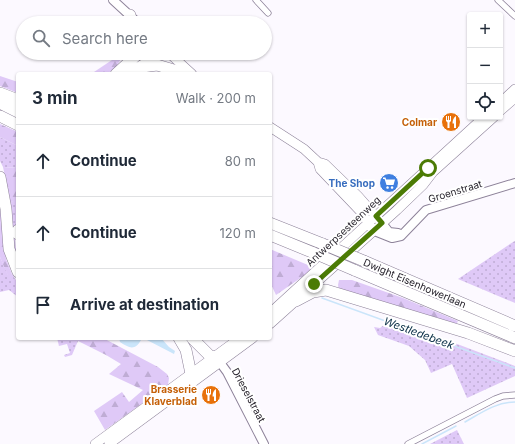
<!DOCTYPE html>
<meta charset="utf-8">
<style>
:root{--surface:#fff;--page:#f2f2f3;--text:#1f2937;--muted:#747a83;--line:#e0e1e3}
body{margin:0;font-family:Inter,sans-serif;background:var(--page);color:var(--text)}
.controls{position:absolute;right:12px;top:12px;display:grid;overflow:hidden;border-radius:4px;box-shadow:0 1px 3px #0004}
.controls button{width:36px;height:36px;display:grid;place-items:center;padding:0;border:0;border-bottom:1px solid var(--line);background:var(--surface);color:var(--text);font:20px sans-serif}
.stop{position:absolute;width:12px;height:12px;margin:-9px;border:3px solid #4b7b04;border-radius:50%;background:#fff}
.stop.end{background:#4b7b04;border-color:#fff;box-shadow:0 1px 4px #0008}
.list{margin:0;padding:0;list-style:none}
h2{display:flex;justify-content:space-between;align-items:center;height:52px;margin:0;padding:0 16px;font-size:17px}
h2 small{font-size:13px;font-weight:400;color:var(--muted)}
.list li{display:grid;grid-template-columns:26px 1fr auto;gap:12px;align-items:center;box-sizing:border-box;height:72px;padding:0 16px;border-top:1px solid var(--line)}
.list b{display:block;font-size:15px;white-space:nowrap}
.list em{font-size:13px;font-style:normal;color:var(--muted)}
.icon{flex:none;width:22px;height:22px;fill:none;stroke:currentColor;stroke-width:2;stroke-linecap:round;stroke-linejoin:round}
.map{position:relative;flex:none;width:515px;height:444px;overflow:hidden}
.search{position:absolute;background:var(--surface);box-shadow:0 1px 3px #0004;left:16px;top:16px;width:256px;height:44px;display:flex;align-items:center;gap:10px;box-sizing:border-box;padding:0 14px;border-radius:22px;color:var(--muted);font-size:15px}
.panel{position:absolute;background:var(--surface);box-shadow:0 1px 3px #0004;left:16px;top:72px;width:256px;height:268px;border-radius:4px}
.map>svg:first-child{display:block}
.grass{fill:url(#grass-dots)}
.forest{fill:url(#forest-firs)}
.water{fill:#cae5fa}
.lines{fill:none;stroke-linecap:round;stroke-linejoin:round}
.stream{stroke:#cae5fa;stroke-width:1.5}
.street-casing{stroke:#8d8299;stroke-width:7}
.secondary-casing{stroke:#8d8299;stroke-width:10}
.primary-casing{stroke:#8d8299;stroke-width:10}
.highway-casing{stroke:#8d8299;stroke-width:12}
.street{stroke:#fff;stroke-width:5.5}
.secondary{stroke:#fff;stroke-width:8}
.primary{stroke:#fff;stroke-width:9}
.highway{stroke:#fff;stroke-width:11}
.highway-bridge-casing{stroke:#8d8299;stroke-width:12;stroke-linecap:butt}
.highway-bridge{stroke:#fff;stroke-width:11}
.route{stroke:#4b7b04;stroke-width:5}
.labels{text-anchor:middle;stroke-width:4;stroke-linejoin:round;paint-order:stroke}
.food-label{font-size:10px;font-weight:bold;fill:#c56008;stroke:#fff;text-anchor:end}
.shop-label{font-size:10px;font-weight:bold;fill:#366cbe;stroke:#fff;text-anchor:end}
.street-label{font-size:10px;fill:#29252e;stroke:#fff}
.water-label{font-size:11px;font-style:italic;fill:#0c3048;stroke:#fff}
</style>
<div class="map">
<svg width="515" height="444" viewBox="0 0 515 444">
<defs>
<pattern id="grass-dots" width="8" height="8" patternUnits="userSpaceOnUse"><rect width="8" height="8" fill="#dfc9f7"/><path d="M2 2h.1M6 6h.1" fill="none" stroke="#bfacd4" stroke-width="1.8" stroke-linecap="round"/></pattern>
<pattern id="forest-firs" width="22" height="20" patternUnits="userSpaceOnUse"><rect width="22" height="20" fill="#dfc9f7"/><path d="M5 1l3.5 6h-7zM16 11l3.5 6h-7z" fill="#bfacd4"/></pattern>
</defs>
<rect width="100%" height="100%" fill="#fcf9ff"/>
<path class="grass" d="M0 137 18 146V168L3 167 0 161Z
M10 201 18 202C18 214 15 225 15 237 15 247 18 256 18 266L15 255Z
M515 241V303L458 279 513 242Z
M0 257 8 275 12 274 18 283V297L9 290 0 292Z
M389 321H393L407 325 515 366V376L467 398 452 364 431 373 425 360 409 346 378 335 374 327 380 328Z
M57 338H78V341L72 355 65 357 64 355 70 353 67 344 59 346Z
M457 430 464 444H430Z"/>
<path class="forest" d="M121 54H124L116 67 107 74H91Z
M0 76 18 82V93L0 86Z
M0 124 18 132V146L0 137Z
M3 167 18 168V202L17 203 10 201Z
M0 205 6 259 12 274 8 276 0 257Z
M270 249 315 268 276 295 270 282Z
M339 280H352L403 298 458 321 455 327 339 289 338 285Z
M78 338H103L158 367 167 374 169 378 168 385 105 430 94 411 122 392 129 402 143 390 109 374 121 364 106 355 78 341Z"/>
<path class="water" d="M119 338H161L169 347 175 351 174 354 145 339 141 340C135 351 129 348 120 342Z"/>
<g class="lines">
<path class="stream" d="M322 298 515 368
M465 422C481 413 496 402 515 402
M422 444 456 426"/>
<defs>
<path id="street" d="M256 0 268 13
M498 0 515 16
M408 444 495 399 503 396 515 395"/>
<path id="secondary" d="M113 0 138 23
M382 223 389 232 398 233
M374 230 377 232 392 238 401 236 426 210 515 183
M216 357 227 372 264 444"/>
<path id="primary" d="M169 53 192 74
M500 103 515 89
M500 111 515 98
M270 127 304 149 318 162 325 164 358 196 380 221
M318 162 320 169 361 212 371 227
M270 313 484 117
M270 324 397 210 423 185 433 172 494 117
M95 444 240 338
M109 444 253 338"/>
<path id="highway" d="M130 15 131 23
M142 67 157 65 187 74
M116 74 139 53
M128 74 152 60 158 53
M0 93 18 100
M0 103 18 112
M0 116 18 125
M0 177 6 209 9 249 18 272
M270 223 323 244
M18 230V234
M270 235 314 253
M364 261 515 326
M354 270 515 338
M296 301 313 292 326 290 468 333 515 351
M179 338 186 350 191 374
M192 338 210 356 215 357"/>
</defs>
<use href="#street" class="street-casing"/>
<use href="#secondary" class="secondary-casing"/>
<use href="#primary" class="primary-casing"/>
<use href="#highway" class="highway-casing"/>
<use href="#street" class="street"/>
<use href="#secondary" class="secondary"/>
<use href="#primary" class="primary"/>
<use href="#highway" class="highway"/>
<defs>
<path id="highway-bridge" d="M323 244 364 261
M314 253 354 270"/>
</defs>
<use href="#highway-bridge" class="highway-bridge-casing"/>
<use href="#highway-bridge" class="highway-bridge"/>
</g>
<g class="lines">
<path class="route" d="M314 284 382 223 376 216 428 168"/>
</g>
<defs>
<symbol id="restaurant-disc" viewBox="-11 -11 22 22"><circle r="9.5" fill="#e8710a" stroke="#fff"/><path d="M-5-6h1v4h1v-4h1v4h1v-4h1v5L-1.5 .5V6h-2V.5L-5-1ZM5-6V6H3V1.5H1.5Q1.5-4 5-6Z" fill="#fff"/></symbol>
<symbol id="supermarket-disc" viewBox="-11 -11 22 22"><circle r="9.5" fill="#3f7fe0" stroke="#fff"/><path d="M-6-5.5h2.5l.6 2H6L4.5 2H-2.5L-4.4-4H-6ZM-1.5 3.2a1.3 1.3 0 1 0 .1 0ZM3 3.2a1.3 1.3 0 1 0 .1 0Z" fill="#fff"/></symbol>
</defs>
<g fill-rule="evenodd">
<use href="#restaurant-disc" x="440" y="111" width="22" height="22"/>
<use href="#supermarket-disc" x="378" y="172" width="22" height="22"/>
<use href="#restaurant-disc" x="200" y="384" width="22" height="22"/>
</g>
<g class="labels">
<g class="food-label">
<text x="437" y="126">Colmar</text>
<text x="197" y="393">Brasserie<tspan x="197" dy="12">Klaverblad</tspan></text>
</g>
<g class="shop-label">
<text x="375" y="187">The Shop</text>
</g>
<g class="street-label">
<text transform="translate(455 191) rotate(-17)" y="4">Groenstraat</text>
<text transform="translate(343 231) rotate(-43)" y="4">Antwerpsesteenweg</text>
<text transform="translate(415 283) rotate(23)" y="4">Dwight Eisenhowerlaan</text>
<text transform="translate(249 395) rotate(62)" y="4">Drieselstraat</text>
</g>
<g class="water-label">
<text transform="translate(419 333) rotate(20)" y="4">Westledebeek</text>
</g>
</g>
</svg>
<div class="controls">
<button>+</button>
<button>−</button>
<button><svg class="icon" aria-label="locate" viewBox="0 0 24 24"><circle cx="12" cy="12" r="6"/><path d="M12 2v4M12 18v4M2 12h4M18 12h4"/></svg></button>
</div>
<div class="stop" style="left:428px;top:168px"></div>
<div class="stop end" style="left:314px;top:284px"></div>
<div class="search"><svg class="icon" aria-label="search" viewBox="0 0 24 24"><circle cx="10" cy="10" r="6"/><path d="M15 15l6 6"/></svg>Search here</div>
<section class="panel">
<h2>3 min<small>Walk · 200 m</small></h2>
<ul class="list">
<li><svg class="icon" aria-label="ahead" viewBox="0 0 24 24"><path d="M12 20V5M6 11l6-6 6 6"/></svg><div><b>Continue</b></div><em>80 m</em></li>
<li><svg class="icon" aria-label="ahead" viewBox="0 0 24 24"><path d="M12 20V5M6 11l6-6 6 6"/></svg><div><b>Continue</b></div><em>120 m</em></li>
<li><svg class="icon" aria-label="arrive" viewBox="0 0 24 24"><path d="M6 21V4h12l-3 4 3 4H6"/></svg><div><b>Arrive at destination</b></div></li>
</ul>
</section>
</div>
